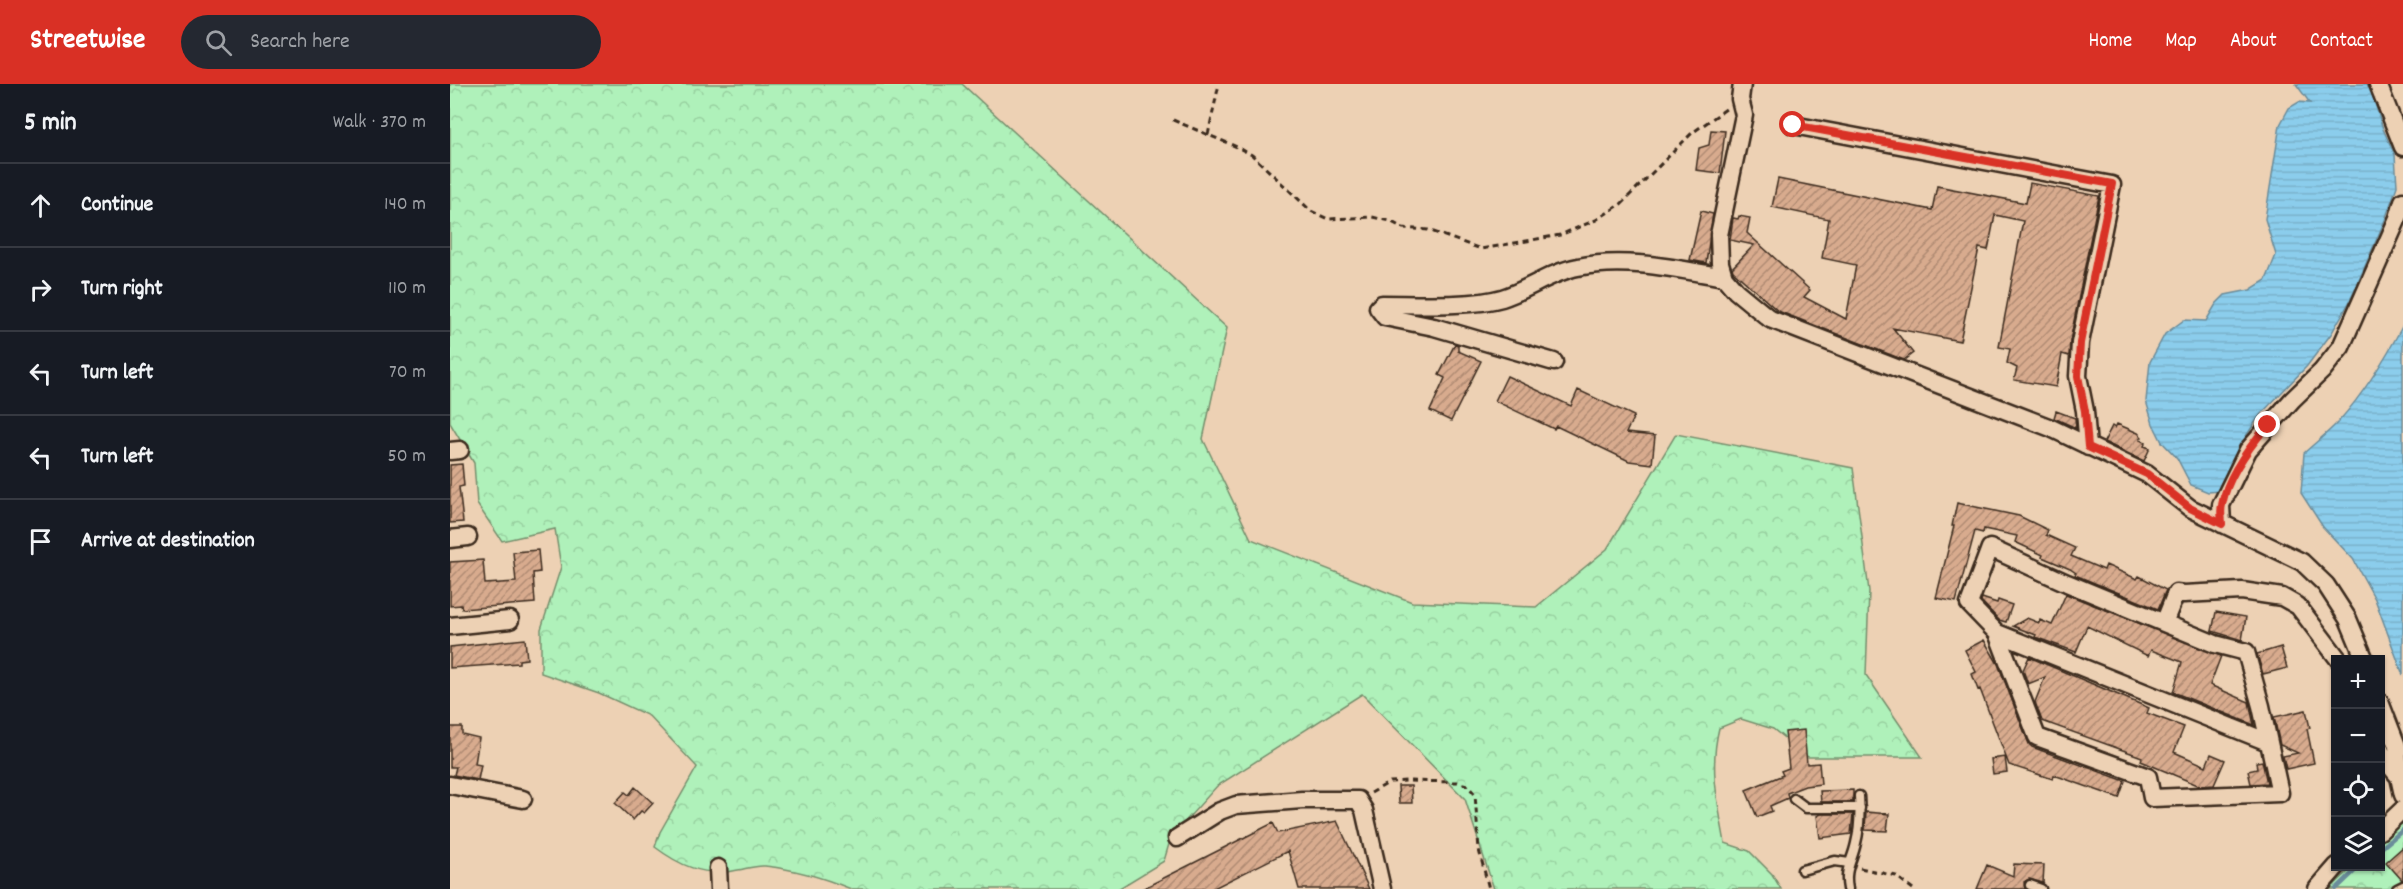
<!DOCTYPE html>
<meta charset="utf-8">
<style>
:root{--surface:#171b24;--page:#242831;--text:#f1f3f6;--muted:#9ea1a6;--line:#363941;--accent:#d93025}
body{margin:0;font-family:Dekko,sans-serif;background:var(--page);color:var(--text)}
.controls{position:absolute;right:18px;bottom:18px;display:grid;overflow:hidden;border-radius:0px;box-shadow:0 2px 4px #0004}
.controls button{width:54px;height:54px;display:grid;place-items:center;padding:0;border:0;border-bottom:2px solid var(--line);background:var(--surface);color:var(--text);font:30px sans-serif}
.stop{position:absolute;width:18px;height:18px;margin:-14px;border:4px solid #d93025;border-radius:50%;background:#fff}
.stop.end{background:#d93025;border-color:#fff;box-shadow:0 2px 6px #0008}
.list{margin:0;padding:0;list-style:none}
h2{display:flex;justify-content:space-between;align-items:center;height:78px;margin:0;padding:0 24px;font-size:26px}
h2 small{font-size:20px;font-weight:400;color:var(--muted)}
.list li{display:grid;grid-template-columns:39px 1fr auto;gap:18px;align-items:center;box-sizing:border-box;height:84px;padding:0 24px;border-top:2px solid var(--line)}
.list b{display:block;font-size:22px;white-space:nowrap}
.list em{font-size:20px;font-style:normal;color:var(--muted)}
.icon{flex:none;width:33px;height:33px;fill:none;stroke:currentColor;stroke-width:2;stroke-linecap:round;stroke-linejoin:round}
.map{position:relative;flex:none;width:1953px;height:805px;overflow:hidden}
header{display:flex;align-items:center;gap:36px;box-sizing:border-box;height:84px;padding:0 30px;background:var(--accent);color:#fff}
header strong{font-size:28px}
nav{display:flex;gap:33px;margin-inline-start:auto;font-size:21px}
.search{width:420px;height:54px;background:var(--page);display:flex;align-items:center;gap:15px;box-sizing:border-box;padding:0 21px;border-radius:33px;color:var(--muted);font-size:22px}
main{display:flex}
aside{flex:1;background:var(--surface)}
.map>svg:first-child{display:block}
.forest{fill:url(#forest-crowns);stroke:#758e6c;stroke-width:1.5}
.water{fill:url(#water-rules);stroke:#6b8c9a;stroke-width:1.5}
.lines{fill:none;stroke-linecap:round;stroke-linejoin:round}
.stream{stroke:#6b8c9a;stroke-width:4.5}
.building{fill:url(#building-hatch);stroke:#3b2a1e;stroke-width:1.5}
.service-casing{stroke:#3b2a1e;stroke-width:13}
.minor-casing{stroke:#3b2a1e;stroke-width:21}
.path{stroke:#3b2a1e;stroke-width:3;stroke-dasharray:6 4.5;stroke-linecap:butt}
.service{stroke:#edd1b4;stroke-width:8}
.minor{stroke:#edd1b4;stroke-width:16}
.route{stroke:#d93025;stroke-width:8}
</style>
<header>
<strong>Streetwise</strong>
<div class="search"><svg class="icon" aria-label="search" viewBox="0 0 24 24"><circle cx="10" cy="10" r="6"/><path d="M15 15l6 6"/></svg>Search here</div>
<nav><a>Home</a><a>Map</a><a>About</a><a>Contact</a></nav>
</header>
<main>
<aside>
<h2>5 min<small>Walk · 370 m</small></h2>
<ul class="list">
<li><svg class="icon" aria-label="ahead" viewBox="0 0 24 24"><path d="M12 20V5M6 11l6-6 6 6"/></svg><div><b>Continue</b></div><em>140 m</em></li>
<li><svg class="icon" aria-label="right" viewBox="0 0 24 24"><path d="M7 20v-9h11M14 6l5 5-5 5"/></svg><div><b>Turn right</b></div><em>110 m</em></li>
<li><svg class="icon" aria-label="left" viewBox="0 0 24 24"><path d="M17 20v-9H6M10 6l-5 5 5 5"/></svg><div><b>Turn left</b></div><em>70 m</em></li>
<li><svg class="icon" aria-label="left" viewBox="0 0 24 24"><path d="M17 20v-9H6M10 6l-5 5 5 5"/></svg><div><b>Turn left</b></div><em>50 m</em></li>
<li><svg class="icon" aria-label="arrive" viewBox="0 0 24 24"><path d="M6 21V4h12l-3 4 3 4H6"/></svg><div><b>Arrive at destination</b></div></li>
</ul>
</aside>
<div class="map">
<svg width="1953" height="805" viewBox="0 0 1953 805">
<defs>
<pattern id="forest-crowns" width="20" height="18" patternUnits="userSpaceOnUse" patternTransform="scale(1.5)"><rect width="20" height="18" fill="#aff1ba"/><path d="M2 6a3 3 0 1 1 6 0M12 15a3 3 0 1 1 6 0" fill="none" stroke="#97cf9f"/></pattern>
<pattern id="water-rules" width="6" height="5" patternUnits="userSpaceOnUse" patternTransform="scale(1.5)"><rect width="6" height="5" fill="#8bcdec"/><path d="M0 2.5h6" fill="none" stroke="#79b0ca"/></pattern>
<pattern id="building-hatch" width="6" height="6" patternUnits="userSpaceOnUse" patternTransform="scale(1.5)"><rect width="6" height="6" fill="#d8ab8e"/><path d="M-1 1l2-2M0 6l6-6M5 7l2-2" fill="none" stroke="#b08b73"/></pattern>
</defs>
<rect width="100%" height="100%" fill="#edd1b4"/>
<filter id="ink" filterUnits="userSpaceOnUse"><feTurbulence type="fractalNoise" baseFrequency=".0167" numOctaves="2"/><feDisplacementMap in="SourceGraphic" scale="12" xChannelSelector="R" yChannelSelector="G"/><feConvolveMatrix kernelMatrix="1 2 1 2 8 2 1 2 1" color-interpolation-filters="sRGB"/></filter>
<g filter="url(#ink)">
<path class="forest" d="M0 0H512L777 244 753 355 801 455 962 518 1086 523 1157 465 1226 350 1403 384 1419 507 1416 591 1472 673H1358L1323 645 1291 635 1269 644C1259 685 1268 719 1275 759L1299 767 1322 790 1331 805H1044L1015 715 912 610 767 702 721 753 714 777 668 805H401C374 794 344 785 315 782 305 781 293 786 283 787 252 792 229 781 205 763L210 748 247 683 199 632 149 609 91 589V545L111 483 105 445 52 457 27 420 24 379 0 339Z
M1953 735V805H1880L1903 783 1930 782 1931 757Z"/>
<path class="water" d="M1846 0H1919L1933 45 1945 71 1947 102 1935 136 1900 217 1881 250 1857 282 1810 331 1791 360 1770 401V407L1758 408 1741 401 1727 374 1712 358 1703 340 1696 317 1700 278 1715 250 1734 236 1756 237 1766 220 1775 211 1800 206 1816 196 1826 171 1815 135 1830 41 1839 24 1849 18 1860 19Z
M1953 241V591L1925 515 1903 475 1873 443 1851 409 1854 369C1866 358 1878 349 1889 337 1915 308 1935 275 1953 241Z"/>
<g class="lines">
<path class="stream" d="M1930 765 1953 746
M1886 805 1910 782"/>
</g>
<path class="building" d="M1261 46 1275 47 1270 89 1246 86 1249 64 1259 61Z
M1328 95 1482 126 1487 102 1576 119 1580 99 1649 112 1620 257 1619 272 1612 270 1606 303 1564 296 1567 284 1557 279 1560 265 1549 263 1573 137 1545 131 1538 166 1529 164 1510 257 1443 244 1463 269 1454 276 1328 227 1283 187 1282 184 1304 161 1280 156 1283 134 1288 135 1289 132 1300 134 1297 149 1360 206 1354 213 1396 235 1406 181 1372 174 1379 135 1322 123Z
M1251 127 1263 130 1256 179 1240 176Z
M1005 260 1008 261V267L1031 277 1001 337 980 327 995 294 989 291Z
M1057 292 1121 322 1128 306 1184 332 1176 349 1205 352 1202 380 1179 377 1106 342 1104 345 1045 317Z
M1606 327 1625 334 1626 344 1604 334Z
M1667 340 1688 349 1692 353 1690 356 1696 358 1694 362 1700 364 1694 377 1654 358 1662 342 1665 344Z
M12 380 14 402 9 403 13 438 0 439V381Z
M1507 419 1569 432 1598 446 1596 451 1625 464 1621 472 1654 486 1656 481 1687 495 1689 492 1716 506 1708 525 1625 491 1626 489 1620 485 1592 473 1593 471 1565 458 1567 452 1534 445 1533 449 1525 447 1506 518 1486 514 1504 442H1502Z
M88 466 90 488 83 489 85 519 12 525 11 521 0 522V478L33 476 35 500 66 498 63 468Z
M1616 510 1771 572 1760 601 1799 618 1804 641 1723 608 1732 578 1701 566 1698 572 1637 542 1626 568 1585 553 1586 551 1563 542 1577 534 1589 539 1590 536 1602 541Z
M1532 514 1547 519 1548 516 1562 521 1556 538 1549 536 1531 517Z
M1766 528 1796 533 1792 556 1762 547Z
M75 555 77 575 69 576V579L0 584V563Z
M1534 556 1548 580 1579 660 1582 663 1675 697 1669 714 1604 691 1603 695 1559 681 1530 605 1528 606 1522 590 1526 588 1515 566Z
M1831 563 1837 584 1813 590 1807 570Z
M1579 573 1699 624 1697 629 1734 643 1724 668 1756 682 1761 670 1775 676 1764 701 1750 702 1691 677 1692 673 1592 637 1585 618 1595 593 1578 600 1573 586Z
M1856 626 1860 644 1857 645 1864 679 1836 685 1833 672 1848 669 1830 661 1824 633Z
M0 643H12V650L29 654 25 680 31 681 28 696 4 691 6 683H0Z
M1354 646 1357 680 1369 679 1371 700 1355 702 1337 709 1338 714 1320 722 1322 727 1307 733 1296 706 1333 691 1331 687 1339 684 1335 648Z
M1555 673 1557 688 1543 690 1541 675Z
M1812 677 1817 699 1801 700 1798 687 1807 685 1806 678Z
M948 702H961L962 719H949Z
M185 703 203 719 194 729 191 727 183 736 165 719 175 708 179 711Z
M1403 706V718H1371L1370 707Z
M1416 728 1439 730 1437 747 1415 746Z
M1371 730H1403L1401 750 1370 754 1367 732Z
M887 737 919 805H849L838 767 762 805H692L823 739 828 749Z
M1953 763V796H1952L1936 778Z
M1564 780 1594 781 1593 799 1579 795 1574 798 1575 805H1527L1537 781 1563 792Z"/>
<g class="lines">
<defs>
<path id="service" d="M1344 715 1356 724H1410
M1352 786 1385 777 1399 779
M1580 801 1591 805
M1398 805C1394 785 1402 778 1406 759 1410 744 1410 728 1409 712
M1947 805 1953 802"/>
<path id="minor" d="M1292 0 1290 15 1294 31 1269 151 1270 179 1274 193 1286 207 1320 235 1601 344 1697 390 1740 424 1852 478 1876 501 1898 535 1915 576
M1928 0 1953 63
M1343 41 1662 101 1630 259 1628 292 1635 327 1638 363
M1104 278 984 243 935 233 928 224 932 220C966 220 1021 223 1052 214 1078 206 1101 188 1128 183 1176 173 1227 185 1274 193
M0 367 10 366
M1772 440 1771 421 1798 366 1842 316 1872 287 1891 263 1948 134 1953 117
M0 455 18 453
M1540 464 1617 499 1765 560 1796 568 1811 622 1830 709 1702 714 1698 693 1587 653 1547 549 1519 520Z
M1714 539 1726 509 1734 510 1792 507 1832 513 1848 522 1889 576
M0 542 60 536
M1547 549 1818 658
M1930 618 1947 662 1949 693 1953 711
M1930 665 1935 676 1949 693
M0 701 73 715
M1930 747 1953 725
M727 754 770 727 786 721 852 716H908L914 726 932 805
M268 784 269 805
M1867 805 1887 782"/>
</defs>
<use href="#service" class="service-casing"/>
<use href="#minor" class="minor-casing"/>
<path class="path" d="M723 36 787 63 802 71 861 127 878 135 922 133 940 137 953 144 978 146 1031 165 1110 151 1146 136 1171 120 1242 49 1276 25
M758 51 769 0
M921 709 940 698 957 697 1007 698 1017 701 1025 710 1029 766 1039 805
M1410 784 1446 792 1463 805"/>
<use href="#service" class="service"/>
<use href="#minor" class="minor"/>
</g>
</g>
<g class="lines" filter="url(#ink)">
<path class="route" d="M1343 41 1662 100 1630 259 1628 292 1635 327 1638 363 1697 390 1740 424 1772 440C1772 434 1770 427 1772 421 1777 393 1800 362 1818 341"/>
</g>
</svg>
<div class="controls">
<button>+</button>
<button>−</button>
<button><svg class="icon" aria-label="locate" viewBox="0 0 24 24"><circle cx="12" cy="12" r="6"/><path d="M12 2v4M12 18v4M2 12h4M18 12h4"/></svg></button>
<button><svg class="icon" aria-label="layers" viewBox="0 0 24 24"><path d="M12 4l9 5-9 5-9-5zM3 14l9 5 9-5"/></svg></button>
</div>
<div class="stop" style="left:1343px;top:41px"></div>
<div class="stop end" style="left:1818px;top:341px"></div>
</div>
</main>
